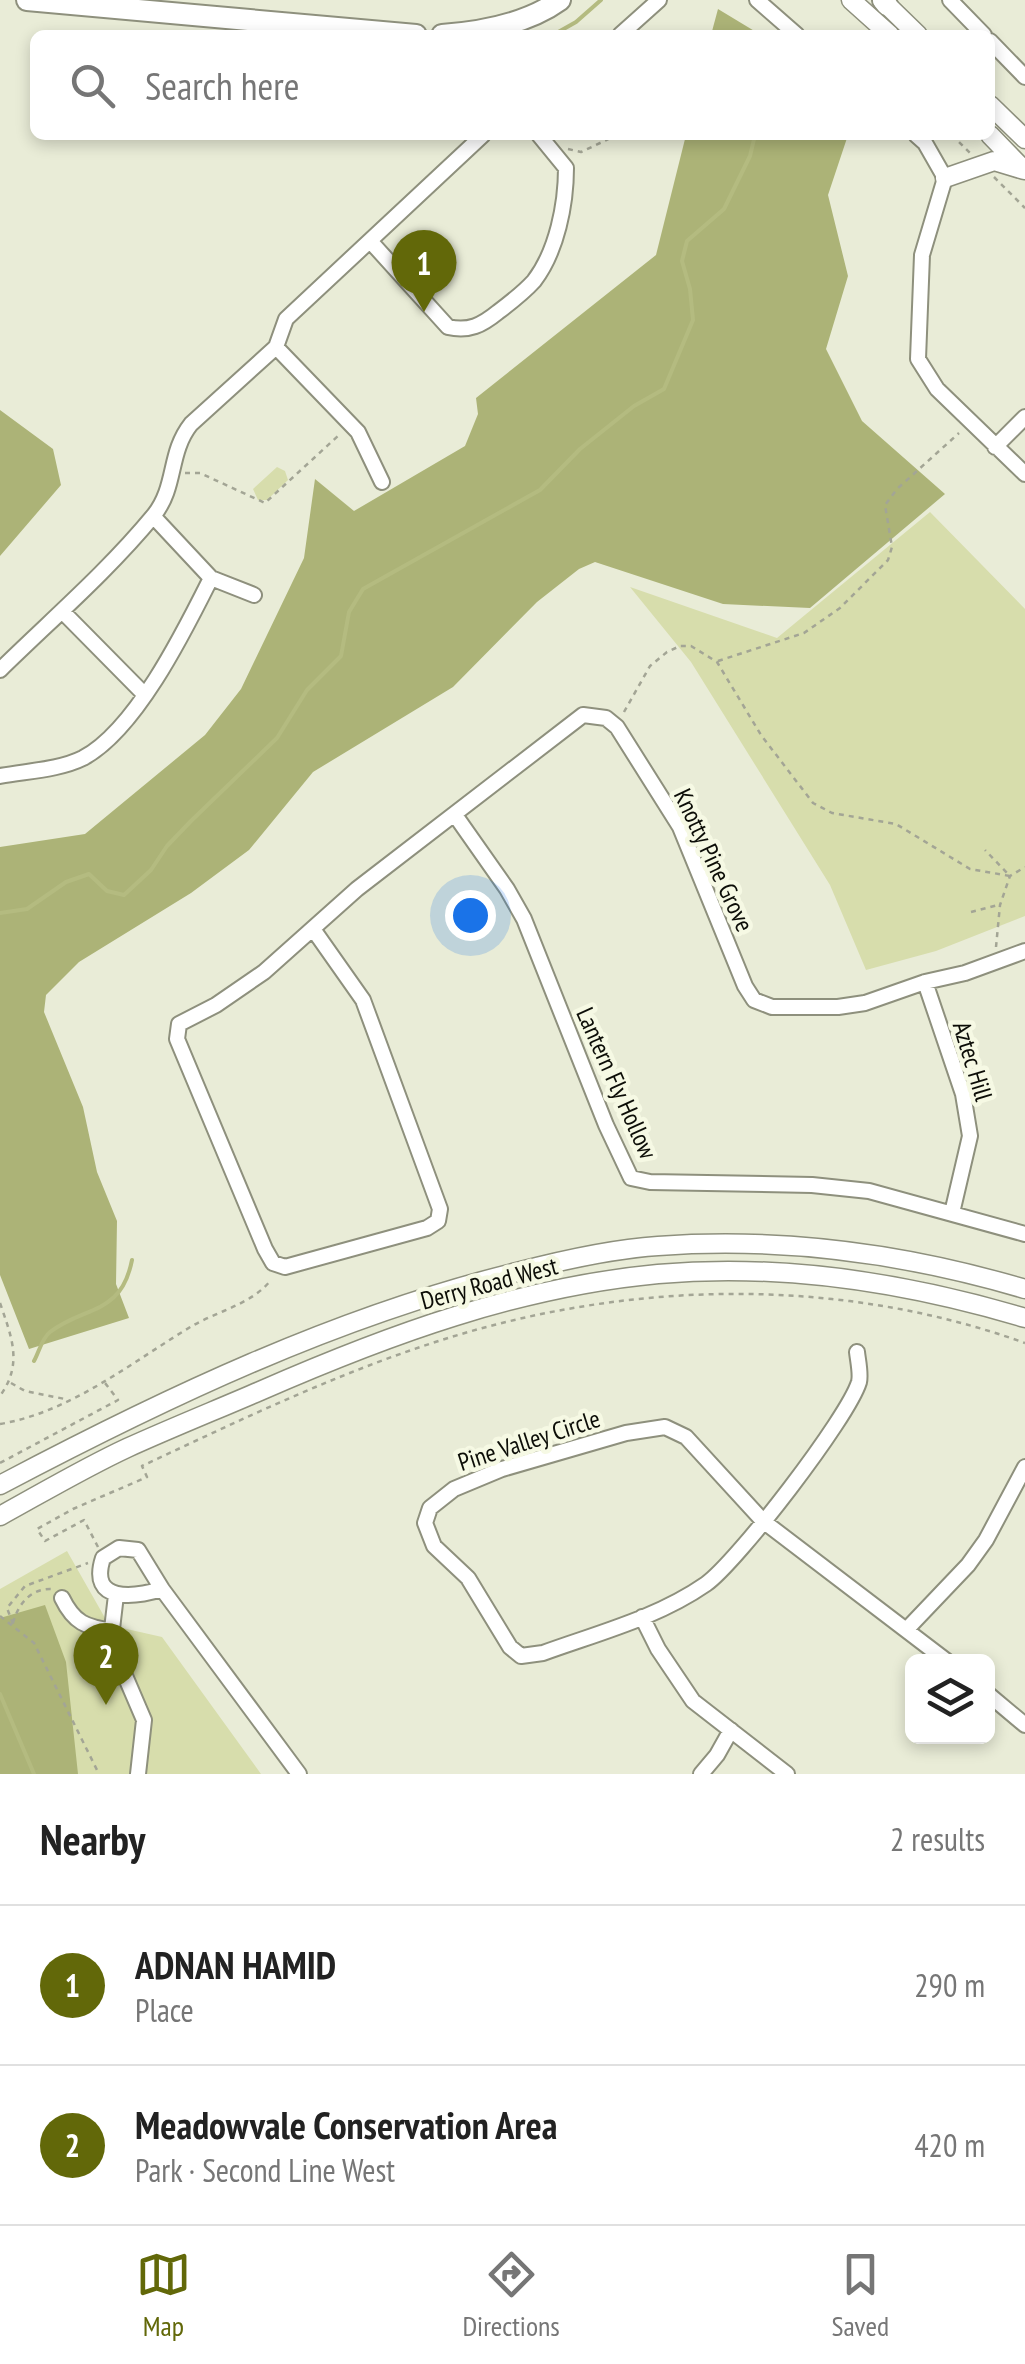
<!DOCTYPE html>
<meta charset="utf-8">
<style>
:root{--surface:#fff;--page:#f2f2f2;--text:#222;--muted:#767676;--line:#e0e0e0;--accent:#626809}
body{margin:0;font-family:"PT Sans Narrow",sans-serif;background:var(--page);color:var(--text)}
.controls{position:absolute;right:30px;bottom:30px;display:grid;overflow:hidden;border-radius:15px;box-shadow:0 5px 15px #0003}
.controls button{width:90px;height:90px;display:grid;place-items:center;padding:0;border:0;border-bottom:2px solid var(--line);background:var(--surface);color:var(--text);font:50px sans-serif}
.you{position:absolute;left:470px;top:915px;width:35px;height:35px;margin:-25px;border:8px solid #fff;border-radius:50%;background:#1a73e8;box-shadow:0 0 0 15px #1a73e833}
.badge{display:grid;place-items:center;width:65px;height:65px;border-radius:50%;background:var(--accent);color:#fff;font-size:32px;font-weight:700}
.pin{position:absolute;translate:-50% -82px;filter:drop-shadow(0 2px 5px #0008)}
.pin::after{content:'';position:absolute;top:52px;width:35px;height:30px;background:inherit;clip-path:polygon(0 0,100% 0,50% 100%)}
.list{margin:0;padding:0;list-style:none}
h2{display:flex;justify-content:space-between;align-items:center;height:130px;margin:0;padding:0 40px;font-size:42px}
h2 small{font-size:32px;font-weight:400;color:var(--muted)}
.list li{display:grid;grid-template-columns:65px 1fr auto;gap:30px;align-items:center;box-sizing:border-box;height:160px;padding:0 40px;border-top:2px solid var(--line)}
.list b{display:block;font-size:38px;white-space:nowrap}
.list p{margin:0;font-size:32px;white-space:nowrap;color:var(--muted)}
.list em{font-size:32px;font-style:normal;color:var(--muted)}
.icon{flex:none;width:55px;height:55px;fill:none;stroke:currentColor;stroke-width:2;stroke-linecap:round;stroke-linejoin:round}
.map{position:relative;flex:none;width:1025px;height:1774px;overflow:hidden}
.search{position:absolute;background:var(--surface);box-shadow:0 5px 15px #0003;left:30px;right:30px;top:30px;height:110px;display:flex;align-items:center;gap:25px;box-sizing:border-box;padding:0 35px;border-radius:15px;color:var(--muted);font-size:38px}
.sheet{height:450px;background:var(--surface)}
nav{display:flex;justify-content:space-around;align-items:center;box-sizing:border-box;height:140px;border-top:2px solid var(--line);background:var(--surface);font-size:28px;color:var(--muted)}
nav a{display:grid;justify-items:center;gap:5px}
nav .on{color:var(--accent)}
.map>svg:first-child{display:block}
.green{fill:#d7ddac}
.forest{fill:#acb377}
.lines{fill:none;stroke-linecap:round;stroke-linejoin:round}
.stream{stroke:#b4bb80;stroke-width:4}
.minor-casing{stroke:#8e907d;stroke-width:18}
.major-casing{stroke:#8e907d;stroke-width:21}
.highway-casing{stroke:#8e907d;stroke-width:24}
.path{stroke:#a3a595;stroke-width:2.5;stroke-dasharray:5 5;stroke-linecap:butt}
.minor{stroke:#fff;stroke-width:14}
.major{stroke:#fff;stroke-width:18}
.highway{stroke:#fff;stroke-width:20}
.labels{text-anchor:middle;stroke-width:9;stroke-linejoin:round;paint-order:stroke}
.street-label{font-size:25px;fill:#0c0d07;stroke:#f6f9e4}
</style>
<div class="map">
<svg width="1025" height="1774" viewBox="0 0 1025 1774">
<rect width="100%" height="100%" fill="#e9ecd7"/>
<path class="green" d="M277 467 285 471 288 480 267 500H258L253 489Z
M930 512 1025 609V916L936 951 866 970 830 885 691 662 630 587 777 638Z
M67 1551 109 1625 162 1637 261 1774H0V1589Z"/>
<path class="forest" d="M718 9 761 35H711Z
M686 135H848L828 195 848 276 826 349 862 421 945 494 810 608 723 604 595 562 579 569 537 602 453 687 313 772 249 850 191 893 79 962 46 995 44 1012 83 1107 97 1172 117 1221 116 1284 129 1318 29 1349 0 1275V847L85 834 205 735 241 689 304 558 315 479 354 511 465 446 478 414 476 398 656 255Z
M0 410 53 449 61 485 0 556Z
M45 1605 66 1662 78 1774H0V1618Z"/>
<g class="lines">
<path class="stream" d="M553 35 576 22 601 0
M0 913 27 909 66 882 89 874 107 891 124 895 151 870 167 846 191 821 277 738 307 690 341 656 349 612 363 589 540 490 580 449 634 406 664 389 693 320 690 289 682 261 687 241 724 209 750 156 755 135
M34 1361C39 1352 42 1338 50 1332 85 1305 121 1316 132 1260
M0 1694 34 1774"/>
<defs>
<path id="minor" d="M757 0 797 35
M950 0 984 35
M620 35 659 0
M990 41 1025 77
M916 135 925 143 945 178 922 255 918 359 937 389 1025 474
M371 242 448 327C469 332 482 325 498 312 510 303 524 292 534 281 557 251 566 204 566 168L539 135
M276 347 358 432 382 482
M995 447 1025 417
M153 516 211 578 254 595
M63 612 144 694
M0 670C52 619 107 572 154 515 177 486 168 453 191 424L276 347 286 319 483 135
M0 776C26 771 59 770 83 758 136 730 185 630 211 578
M455 815 507 889 524 919 606 1125 631 1178 650 1182 812 1185 869 1191 1025 1234
M313 929 363 1000 440 1209 438 1221 427 1228 285 1267 273 1263 265 1249 177 1039 179 1024 216 1005 264 972 357 889 583 715 606 718 617 727 680 827 745 986 754 1000 772 1007H838L865 1003 925 982 965 973 1025 951
M925 982 963 1094 970 1136 952 1213
M857 1352C858 1361 861 1374 859 1382 848 1418 737 1562 706 1584 657 1618 598 1633 543 1653L521 1656 510 1647 468 1578 434 1546 425 1523 430 1508 454 1489 502 1469 626 1433 665 1427 686 1437 763 1521 948 1662
M162 1589C135 1597 88 1604 103 1558L119 1548 138 1550 162 1589 299 1774
M116 1595 112 1629 117 1657 144 1720 138 1774
M62 1598C74 1623 86 1627 112 1631
M642 1617 658 1649 693 1701 787 1774
M908 1628 968 1565 986 1540 1025 1467
M988 1694 1025 1725
M701 1774 717 1755 731 1730"/>
<path id="major" d="M851 0 890 35
M882 0 918 35
M990 105 1025 139
M990 135 1021 167
M945 178 994 161 1024 170
M0 1485C163 1399 337 1316 517 1272 563 1260 611 1249 658 1246 782 1237 907 1254 1025 1289
M0 1516C42 1493 84 1468 127 1448 171 1428 216 1410 260 1391 388 1335 518 1287 658 1274 781 1263 908 1283 1025 1318"/>
<path id="highway" d="M27 0 416 35
M883 0 887 5
M442 35C482 32 527 24 560 0"/>
</defs>
<use href="#minor" class="minor-casing"/>
<use href="#major" class="major-casing"/>
<use href="#highway" class="highway-casing"/>
<path class="path" d="M952 135 971 154
M568 149 581 152 617 135
M994 177 1025 208
M185 473H200L265 503 339 435
M718 661 804 633 840 608 888 560 892 547 885 505 897 489 959 433
M624 712 650 666 667 652 680 646H691L717 662 761 735 813 803 832 813 896 824 970 869 1010 876 985 850
M971 912 998 905
M996 947 1000 905 1010 876 1025 867
M0 1303C12 1338 23 1364 0 1396
M11 1383 25 1391 65 1399
M0 1424C71 1412 132 1362 192 1326 218 1311 252 1304 271 1280
M0 1463 118 1400 105 1383
M98 1547 84 1520 45 1541 37 1529 73 1509 147 1477 142 1466C255 1413 373 1356 494 1325 669 1280 855 1282 1025 1343
M0 1616 34 1643 99 1774
M13 1623C18 1604 31 1588 52 1589
M13 1624 7 1608 25 1586 88 1563"/>
<use href="#minor" class="minor"/>
<use href="#major" class="major"/>
<use href="#highway" class="highway"/>
</g>
<g class="labels">
<g class="street-label">
<text transform="translate(714 860) rotate(65)" y="9">Knotty Pine Grove</text>
<text transform="translate(973 1061) rotate(73)" y="9">Aztec Hill</text>
<text transform="translate(617 1083) rotate(66)" y="9">Lantern Fly Hollow</text>
<text transform="translate(489 1283) rotate(-15)" y="9">Derry Road West</text>
<text transform="translate(529 1440) rotate(-18)" y="9">Pine Valley Circle</text>
</g>
</g>
</svg>
<div class="controls">
<button><svg class="icon" aria-label="layers" viewBox="0 0 24 24"><path d="M12 4l9 5-9 5-9-5zM3 14l9 5 9-5"/></svg></button>
</div>
<div class="you"></div>
<div class="pin badge" style="left:424px;top:312px">1</div>
<div class="pin badge" style="left:106px;top:1705px">2</div>
<div class="search"><svg class="icon" aria-label="search" viewBox="0 0 24 24"><circle cx="10" cy="10" r="6"/><path d="M15 15l6 6"/></svg>Search here</div>
</div>
<section class="sheet">
<h2>Nearby<small>2 results</small></h2>
<ul class="list">
<li><span class="badge">1</span><div><b>ADNAN HAMID</b><p>Place</p></div><em>290 m</em></li>
<li><span class="badge">2</span><div><b>Meadowvale Conservation Area</b><p>Park · Second Line West</p></div><em>420 m</em></li>
</ul>
</section>
<nav>
<a class="on"><svg class="icon" aria-label="map" viewBox="0 0 24 24"><path d="M3 6l6-2 6 2 6-2v14l-6 2-6-2-6 2zM9 4v14M15 6v14"/></svg>Map</a>
<a><svg class="icon" aria-label="directions" viewBox="0 0 24 24"><path d="M12 3l9 9-9 9-9-9zM9 14v-3h6M13 9l2 2-2 2"/></svg>Directions</a>
<a><svg class="icon" aria-label="saved" viewBox="0 0 24 24"><path d="M7 4h10v16l-5-4-5 4z"/></svg>Saved</a>
</nav>
